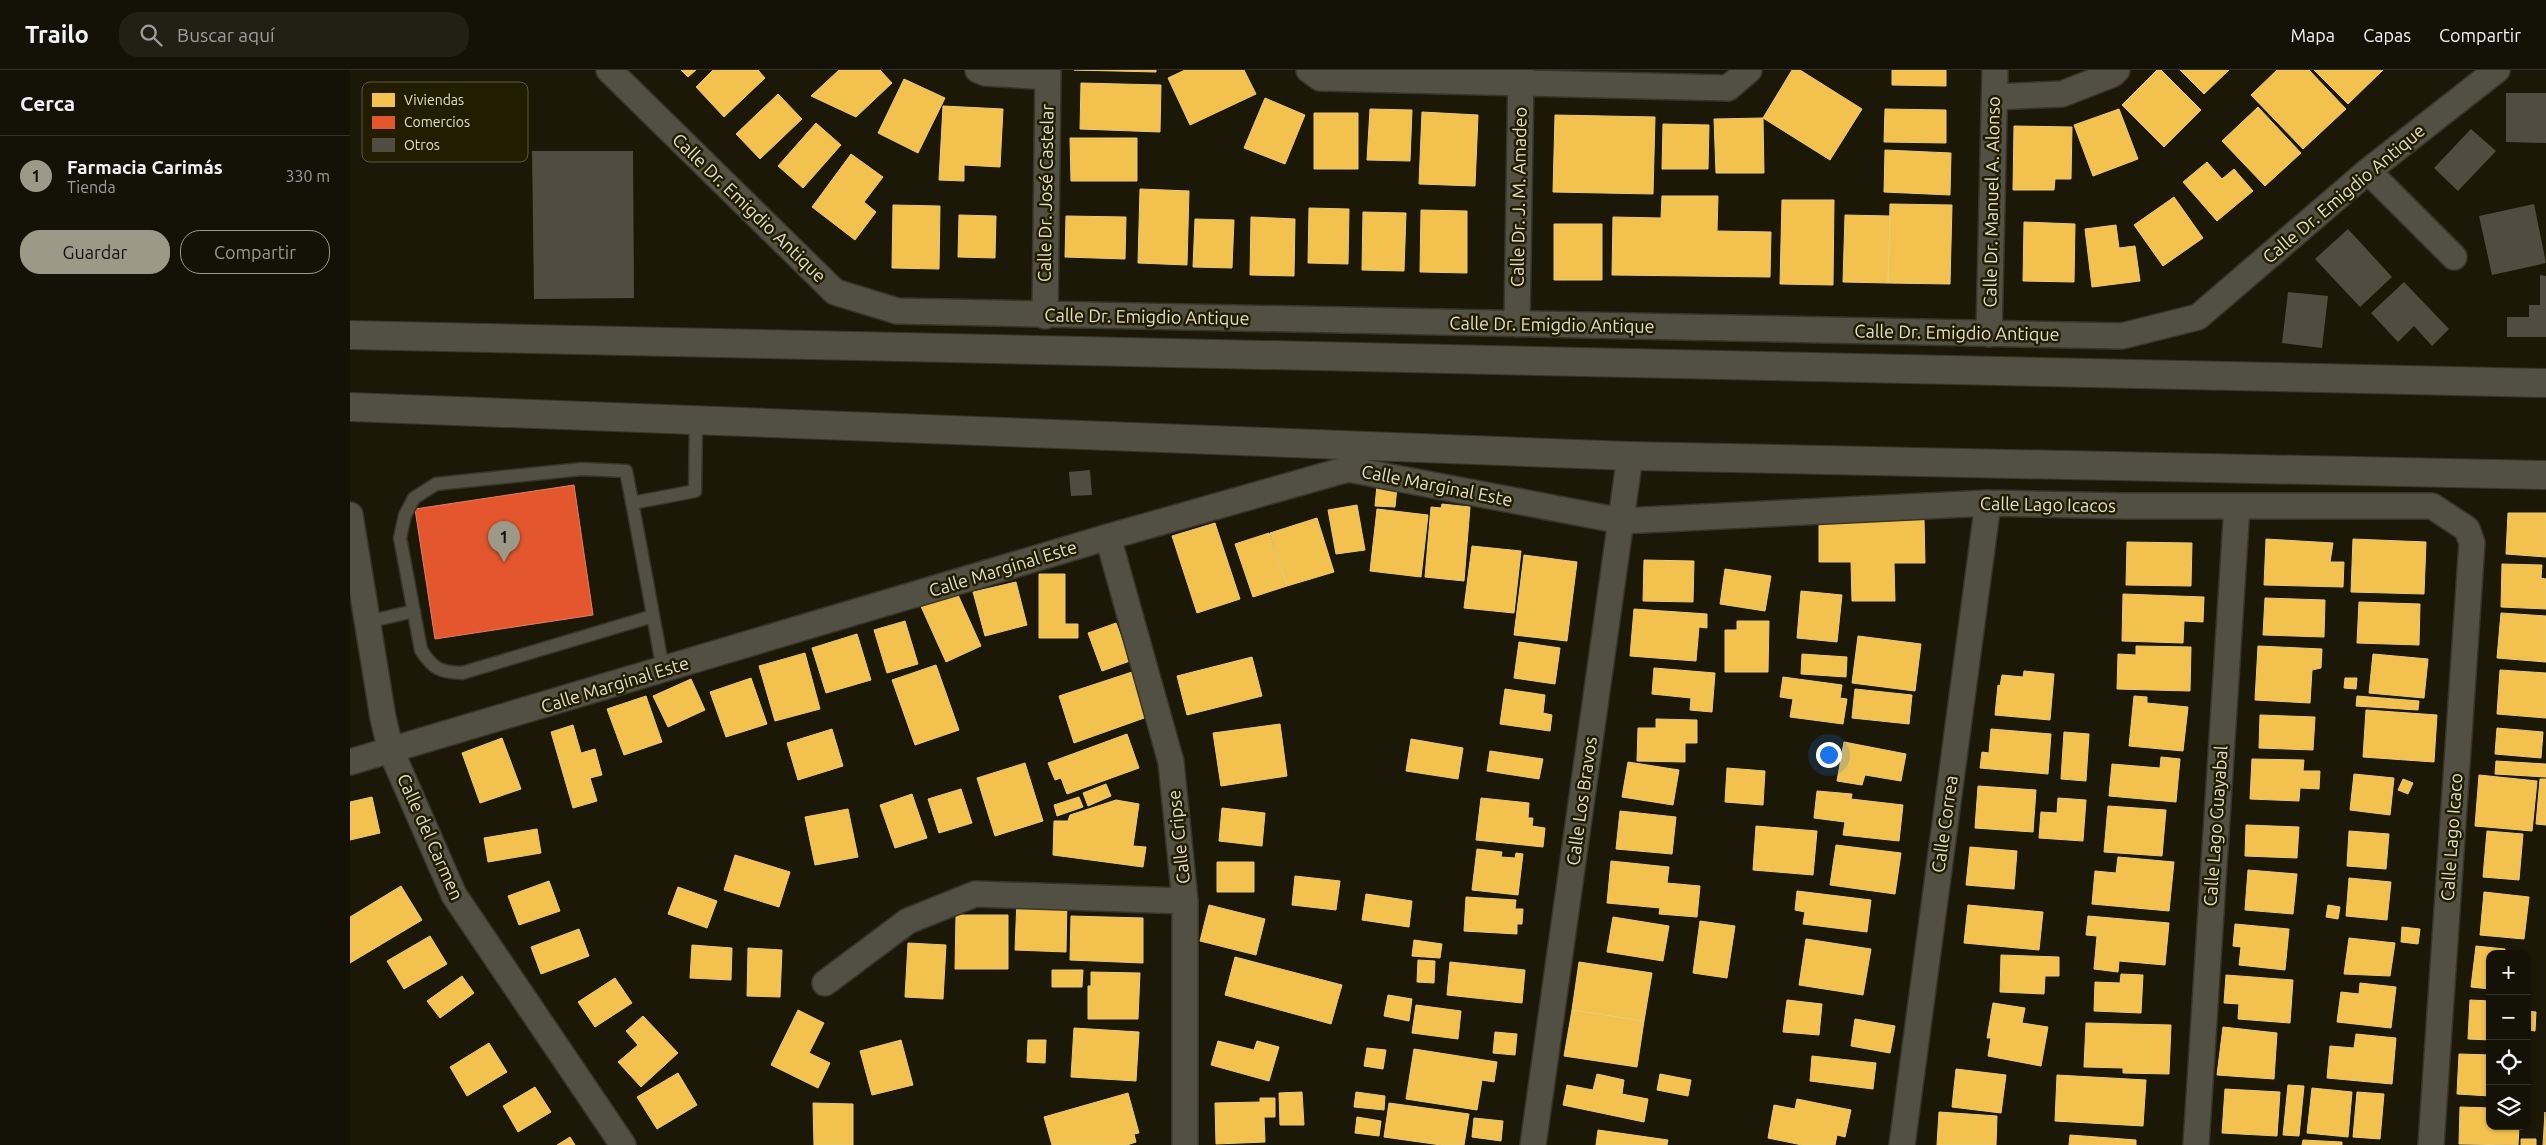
<!DOCTYPE html>
<html lang="es">
<meta charset="utf-8">
<style>
:root{--surface:#141206;--page:#212014;--text:#f1f3f6;--muted:#9d9e9b;--line:#333228;--accent:#9c9988}
body{margin:0;font-family:Ubuntu,sans-serif;background:var(--page);color:var(--text)}
.controls{position:absolute;right:15px;bottom:15px;display:grid;overflow:hidden;border-radius:10px;box-shadow:0 1px 4px #0004}
.controls button{width:45px;height:45px;display:grid;place-items:center;padding:0;border:0;border-bottom:1px solid var(--line);background:var(--surface);color:var(--text);font:25px sans-serif}
.you{position:absolute;left:1478px;top:684px;width:18px;height:18px;margin:-12px;border:4px solid #fff;border-radius:50%;background:#1a73e8;box-shadow:0 0 0 8px #1a73e833}
.badge{display:grid;place-items:center;width:32px;height:32px;border-radius:50%;background:var(--accent);color:#111;font-size:16px;font-weight:700}
.pin{position:absolute;translate:-50% -41px;filter:drop-shadow(0 1px 2px #0008)}
.pin::after{content:'';position:absolute;top:26px;width:18px;height:15px;background:inherit;clip-path:polygon(0 0,100% 0,50% 100%)}
.list{margin:0;padding:0;list-style:none}
h2{display:flex;justify-content:space-between;align-items:center;height:65px;margin:0;padding:0 20px;font-size:21px}
h2 small{font-size:16px;font-weight:400;color:var(--muted)}
.list li{display:grid;grid-template-columns:32px 1fr auto;gap:15px;align-items:center;box-sizing:border-box;height:80px;padding:0 20px;border-top:1px solid var(--line)}
.list b{display:block;font-size:19px;white-space:nowrap}
.list p{margin:0;font-size:16px;white-space:nowrap;color:var(--muted)}
.list em{font-size:16px;font-style:normal;color:var(--muted)}
.actions{display:flex;gap:10px;padding:15px 20px}
.actions a{flex:1;padding:11px 0;border:1px solid var(--accent);border-radius:20px;text-align:center;font-size:18px;color:var(--accent)}
.actions .main{background:var(--accent);color:#111}
.icon{flex:none;width:28px;height:28px;fill:none;stroke:currentColor;stroke-width:2;stroke-linecap:round;stroke-linejoin:round}
.map{position:relative;flex:none;width:2196px;height:1075px;overflow:hidden}
header{display:flex;align-items:center;gap:30px;box-sizing:border-box;height:70px;padding:0 25px;background:var(--surface);border-bottom:1px solid var(--line)}
header strong{font-size:24px}
nav{display:flex;gap:28px;margin-inline-start:auto;font-size:18px}
.search{width:350px;height:45px;background:var(--page);display:flex;align-items:center;gap:12px;box-sizing:border-box;padding:0 18px;border-radius:20px;color:var(--muted);font-size:19px}
main{display:flex}
aside{flex:1;background:var(--surface)}
.map>svg:first-child{display:block}
.homes{fill:#f2c14e;stroke:#edca74}
.shops{fill:#e4572e;stroke:#e3805e}
.building{fill:#504d40}
.lines{fill:none;stroke-linecap:round;stroke-linejoin:round}
.service-casing{stroke:#37342a;stroke-width:15}
.minor-casing{stroke:#37342a;stroke-width:28}
.tertiary-casing{stroke:#37342a;stroke-width:30}
.service{stroke:#525043;stroke-width:12}
.minor{stroke:#525043;stroke-width:25}
.tertiary{stroke:#525043;stroke-width:28}
.labels{text-anchor:middle;stroke-width:5;stroke-linejoin:round;paint-order:stroke}
.street-label{font-size:18px;fill:#e2decd;stroke:#231d00}
.key{fill:#231d00;stroke:#5c573e;stroke-width:1}
.key-label{font-size:14px;fill:#e2decd}
</style>
<header>
<strong>Trailo</strong>
<div class="search"><svg class="icon" aria-label="search" viewBox="0 0 24 24"><circle cx="10" cy="10" r="6"/><path d="M15 15l6 6"/></svg>Buscar aquí</div>
<nav><a>Mapa</a><a>Capas</a><a>Compartir</a></nav>
</header>
<main>
<aside>
<h2>Cerca<small></small></h2>
<ul class="list">
<li><span class="badge">1</span><div><b>Farmacia Carimás</b><p>Tienda</p></div><em>330 m</em></li>
</ul>
<div class="actions"><a class="main">Guardar</a><a>Compartir</a></div>
</aside>
<div class="map">
<svg width="2196" height="1075" viewBox="0 0 2196 1075">
<rect width="100%" height="100%" fill="#1b1808"/>
<path class="homes" d="M331 0H346L338 7Z
M363 0H408L415 8 374 47 346 17Z
M489 0H530L542 13 506 47 461 26Z
M724 0H806V2Z
M835 0H894L906 24 840 55 818 8Z
M1442 0H1450L1512 39 1480 90 1413 48Z
M1542 0H1596V16L1542 15Z
M1807 0H1811L1851 40 1814 77 1772 35Z
M1830 0H1879L1854 24Z
M1927 0H1959L1996 39 1953 79 1901 25Z
M1964 0H2033L1998 34Z
M554 9 595 28 568 83 528 63Z
M731 13 811 15 810 62 730 59Z
M428 24 452 49 410 89 386 64Z
M915 28 955 45 935 94 894 78Z
M593 36 653 39 650 97 614 95V111L589 110Z
M1908 37 1951 83 1915 116 1872 71Z
M1020 39 1062 40 1060 91 1017 90Z
M1535 39 1596 40V73L1534 72Z
M1769 39 1788 89 1743 106 1724 55Z
M1072 42 1128 45 1125 116 1069 114Z
M964 43H1008V99H964Z
M1205 45 1305 47 1303 124 1203 122Z
M1413 48 1414 103H1366L1364 49Z
M466 53 491 75 453 118 428 96Z
M1313 54 1359 55 1358 99H1312Z
M1664 56 1722 57 1721 109H1705L1704 120H1663Z
M720 68H787V111H721Z
M1535 80 1601 83 1600 125 1534 122Z
M501 84 533 107 514 132 526 142 505 170 462 137Z
M1857 92 1872 109 1884 99 1903 121 1867 151 1833 112Z
M790 119 839 121 837 195 788 193Z
M1312 126H1368L1367 161 1421 162 1420 207 1262 205 1263 147 1311 148Z
M1824 127 1853 168 1813 196 1784 155Z
M1432 130H1484L1483 215 1430 214Z
M1540 134 1602 135 1600 214 1538 213Z
M543 135 590 136 589 199 542 198Z
M959 138 999 139 998 194 958 193Z
M1071 140 1117 141V203L1070 202Z
M1013 142 1056 143 1054 201 1012 200Z
M609 145 646 146 645 188 608 187Z
M1495 145 1540 146 1538 213 1493 212Z
M716 146 776 147 775 189 715 187Z
M901 147 945 149 944 206 900 205Z
M845 149 884 150 882 198 843 197Z
M1674 152 1725 154 1724 212 1673 211Z
M1204 154H1252V210H1204Z
M1766 155 1769 178 1785 176 1790 211 1742 217 1735 159Z
M1027 415 1047 417 1045 437 1025 436Z
M1092 434 1120 437 1114 511 1075 507 1081 437 1091 438Z
M1007 435 1015 480 986 484 978 440Z
M1027 439 1078 445 1071 507 1020 501Z
M2158 443H2196V487L2156 484Z
M967 448 984 502 937 516 920 463Z
M1469 449H1574L1575 493H1544L1545 531H1502L1501 492H1469Z
M865 453 890 529 847 543 822 466Z
M919 463 937 516 903 527 885 474Z
M1916 469 1983 473 1980 492H1994L1993 517 1914 515Z
M2003 469 2076 472 2074 524 2001 522Z
M1777 472 1842 473 1841 516 1776 515Z
M1122 476 1171 481 1164 543 1114 538Z
M1174 485 1227 492 1217 571 1164 565Z
M1294 490 1344 491 1343 532 1293 531Z
M2152 494 2192 495 2191 508 2196 509V539L2151 537Z
M1375 499 1421 506 1415 541 1370 534Z
M689 504H715V554H728V568H689Z
M666 512 677 555 635 566 623 522Z
M604 516 631 576 596 592 569 532Z
M1451 521 1492 525 1487 572 1447 568Z
M1773 524 1854 527 1853 552 1834 551 1833 573 1772 571Z
M1915 528 1975 530 1974 567 1913 565Z
M2009 532 2070 534 2069 575 2007 573Z
M1284 539 1357 544V558L1349 557 1346 591 1280 586Z
M2151 543 2196 546V592L2147 588Z
M555 551 568 594 537 603 524 560Z
M1387 551H1419L1418 602H1375V560H1387Z
M766 553 780 591 752 601 738 563Z
M507 564 521 610 476 623 462 578Z
M1508 566 1571 574 1565 621 1502 613Z
M1169 572 1210 578 1205 614 1164 608Z
M1786 576 1841 577 1840 621 1767 619 1768 584 1786 585Z
M1908 576 1972 579 1971 598 1962 600 1960 633 1905 630Z
M455 583 470 639 425 651 409 596Z
M1452 584 1497 587 1496 607 1451 604Z
M2023 584 2078 589 2074 628 2019 623Z
M902 587 912 626 837 645 827 606Z
M586 595 609 660 565 675 542 610Z
M1304 598 1365 603 1362 642 1340 640 1341 628 1302 624Z
M2150 600 2196 603V648L2147 644Z
M1674 601 1704 604 1700 650 1645 645 1648 615 1650 616 1652 605 1673 607Z
M782 602 797 647 724 673 709 626Z
M1433 607 1492 615 1490 628 1497 629 1493 654 1440 647 1443 629 1430 627Z
M401 608 417 654 376 667 360 622Z
M1995 608H2007L2006 619 1994 618Z
M341 609 355 640 318 657 303 626Z
M1155 619 1195 625 1193 643 1202 645 1200 661 1150 654Z
M1505 619 1562 625 1559 654 1502 648Z
M296 626 312 672 274 685 257 639Z
M1784 626 1797 627V633L1838 637 1833 681 1779 676Z
M2007 626 2069 631 2068 640 2006 636Z
M2016 640 2087 645 2084 692 2013 687Z
M1910 645 1965 647 1963 680 1909 678Z
M1306 649 1347 650V673H1335V692L1287 691 1288 658H1306Z
M930 654 937 706 871 716 863 663Z
M223 655 231 683 245 679 252 705 240 708 247 731 223 738 201 662Z
M2147 658 2193 662 2191 688 2145 684Z
M482 659 493 696 448 710 437 673Z
M1641 659 1701 664 1698 704 1630 698 1632 682 1639 683Z
M1714 662 1739 664 1736 711 1711 709Z
M777 664 789 698 717 724 711 708 705 710 698 693Z
M152 668 171 719 130 733 112 683Z
M1061 669 1113 678 1108 709 1056 701Z
M1494 672 1556 684 1551 711 1515 705 1512 715 1487 711Z
M1140 681 1193 689 1189 709 1137 701Z
M1811 687 1830 689 1826 732 1759 726 1762 694 1810 698Z
M1902 689 1954 690 1953 701H1970L1969 719 1950 718 1949 731 1900 729Z
M2146 691 2196 694V707L2145 704Z
M1278 692 1329 700 1323 735 1272 727Z
M675 693 693 751 645 766 627 708Z
M1377 698 1415 701 1413 735 1375 732Z
M2004 704 2044 708 2040 745 2000 740Z
M2129 705 2187 711 2182 761 2125 756Z
M2053 709 2063 713 2058 724 2048 720Z
M2190 709H2196V755L2186 754Z
M756 714 761 726 738 736 733 723Z
M1628 716 1686 720 1683 762 1625 758Z
M611 719 622 753 589 763 578 729Z
M1467 721 1502 724 1501 729 1553 735 1549 771 1493 765 1495 752 1464 748Z
M562 724 577 768 545 778 530 735Z
M22 727 30 763 0 770V732Z
M729 727 733 737 707 746 704 735Z
M1131 728 1179 733 1178 748H1183L1182 756 1195 758 1193 777 1126 770Z
M1708 728 1736 730 1733 771 1689 768 1691 742 1707 743Z
M766 730 789 734 783 776 796 777 793 797 703 785 704 751H718L720 745Z
M1758 736 1816 740 1812 786 1754 782Z
M872 738 915 743 912 776 869 771Z
M498 739 508 787 465 795 455 747Z
M1270 741 1326 747 1322 784 1266 779Z
M1896 755 1949 757 1947 788 1895 786Z
M1406 756 1467 761 1463 805 1403 800Z
M187 759 191 783 138 792 134 768Z
M1999 761 2039 764 2036 799 1997 796Z
M2137 761 2173 764 2169 810 2133 807Z
M1486 775 1551 783 1545 824 1480 815Z
M1620 777 1667 781 1664 819 1616 815Z
M1127 779 1152 782 1151 787 1165 788 1166 783 1173 784 1168 825 1122 820Z
M385 785 440 802 429 837 374 820Z
M1768 787 1824 792 1819 841 1742 834 1745 801 1766 803Z
M1261 791 1319 797 1317 813 1350 816 1347 847 1309 844 1310 838 1257 833Z
M867 792H904V822H867Z
M1898 800 1947 804 1943 844 1895 840Z
M945 806 990 811 986 840 942 835Z
M1999 808 2041 812 2037 850 1996 846Z
M199 811 210 841 169 855 158 826Z
M51 816 72 850 0 893V847Z
M328 817 367 831 357 858 318 844Z
M1447 821 1521 830 1517 862 1453 854 1455 842 1445 840Z
M2134 822 2179 827 2174 869 2130 865Z
M1016 824 1062 831 1059 857 1012 850Z
M1116 827 1166 830 1165 839H1173L1172 854H1167V864L1114 861Z
M667 829 717 830 716 882 665 880Z
M859 835 915 849 906 885 850 871Z
M1618 835 1693 842 1689 880 1614 873Z
M1978 835 1990 837 1988 849 1976 847Z
M606 845H658V899H605Z
M721 846 793 848V893L720 890Z
M1738 846 1819 853 1815 895 1769 891 1768 902 1744 899 1747 866 1736 865Z
M1263 847 1319 856 1313 891 1257 882Z
M1350 851 1385 856 1377 908 1343 903Z
M1885 854 1939 859 1935 900 1889 895 1891 877 1883 876Z
M2052 857 2070 859 2068 874 2051 872Z
M229 859 239 886 191 904 181 877Z
M80 866 97 894 54 919 37 891Z
M1999 868 2045 873 2040 906 1994 904Z
M1456 869 1521 879 1513 925 1449 915Z
M1064 870 1092 874 1090 888 1062 886Z
M558 873 596 875 593 929 555 927Z
M342 875 382 878 381 910 340 908Z
M2126 876 2155 879V884H2140V919L2121 917Z
M398 878 432 880 430 927 397 926Z
M1651 885 1709 887V906H1695L1694 924 1650 922Z
M885 887 992 915 981 954 875 925Z
M1068 890 1085 891 1084 913 1067 912Z
M1100 892 1175 900 1172 933 1097 925Z
M1229 892 1302 903 1294 951 1222 940Z
M702 900H733L732 917H702Z
M741 902 790 903 788 949H738V916H741Z
M1771 904 1793 905 1791 943 1744 941 1745 912 1770 913Z
M1876 905 1943 910 1940 953 1888 949 1889 934 1874 933Z
M112 906 124 923 90 948 77 931Z
M265 908 282 933 245 957 228 932Z
M2010 913 2046 917 2041 958 1987 952 1991 922 2009 924Z
M1038 925 1062 929 1059 951 1034 946Z
M1437 930 1472 934 1469 965 1433 962Z
M2120 930 2140 931V970L2118 969Z
M1643 933 1675 938 1672 953 1698 957 1691 996 1638 986 1641 968H1637Z
M1066 935 1111 941 1108 969 1062 963Z
M448 940 474 953 459 983 480 993 468 1018 421 995Z
M1222 940 1294 951 1287 997 1214 986Z
M2177 941 2186 942 2185 961 2177 960Z
M293 946 328 983 291 1017 268 992 288 975 276 961Z
M1505 949 1545 956 1540 983 1501 976Z
M1736 953 1821 955 1819 1004 1773 1003V998L1734 997Z
M1873 957 1927 963 1924 1009 1867 1005Z
M724 958 789 962 786 1011 721 1007Z
M1145 962 1167 964 1165 985 1143 983Z
M2006 964 2046 968 2042 1014 1977 1008 1980 976 2004 978Z
M551 970 563 1015 522 1025 510 981Z
M678 970H696L695 993 677 992Z
M868 971 904 980 907 971 929 977 919 1011 861 995Z
M139 973 157 1002 117 1026 100 997Z
M1017 978 1036 980 1033 999 1014 996Z
M1064 979 1147 992 1144 1012 1132 1010 1127 1040 1056 1029Z
M2109 984 2140 985V1026L2107 1024Z
M1462 986 1526 993 1523 1019 1460 1011Z
M1606 999 1656 1005 1651 1043 1602 1037Z
M328 1003 347 1035 307 1059 287 1027Z
M1247 1004 1274 1010 1272 1024 1298 1029 1294 1052 1213 1035 1217 1015 1243 1020Z
M1310 1004 1341 1010 1338 1026 1307 1020Z
M1707 1005 1796 1010 1793 1056 1705 1051Z
M1938 1015 1954 1016 1949 1066 1933 1065Z
M185 1017 201 1042 168 1062 153 1036Z
M1962 1018 2002 1022 1998 1067 1957 1063Z
M1875 1019 1930 1022 1927 1066 1872 1063Z
M952 1022 954 1055H930L929 1023Z
M1006 1022 1035 1026 1034 1040 1004 1037Z
M2007 1022 2034 1024 2030 1069 2003 1067Z
M778 1023 789 1063 784 1064 786 1072 777 1075H702L694 1047Z
M910 1028H925V1047H914L915 1072 866 1074 865 1033 910 1032Z
M1447 1029 1501 1040 1495 1067 1487 1065 1485 1075H1452L1418 1068 1424 1035 1445 1039Z
M463 1033 503 1034V1075H464Z
M1039 1033 1119 1044 1114 1075H1091L1034 1067Z
M2110 1037 2140 1038V1056H2169L2168 1075 2109 1074Z
M1589 1042 1647 1046 1646 1075H1587Z
M2195 1042 2196 1075H2193Z
M1007 1047 1031 1051 1029 1066 1005 1063Z
M1124 1048 1153 1051 1151 1071 1122 1067Z
M1248 1060 1318 1070 1317 1075H1246Z
M1720 1065 1786 1070V1075H1719Z
M220 1067 225 1075H207Z
M2171 1069H2186V1075H2171Z
M1953 1070 1992 1072V1075H1952Z"/>
<path class="shops" d="M224 415 243 545 85 569 65 439Z"/>
<path class="building" d="M2156 23H2196V73L2156 72Z
M2121 59 2146 81 2108 121 2084 98Z
M182 81H283L284 228 184 229Z
M2184 134 2196 193 2142 205 2129 146Z
M1998 159 2042 207 2010 237 1965 189Z
M2190 205 2196 206V267H2157V247H2179V235H2190Z
M2054 212 2099 259 2082 276 2064 256 2048 272 2021 243Z
M1938 222 1978 226 1972 278 1932 273Z
M740 400 742 425 721 426 719 402Z"/>
<g class="lines">
<defs>
<path id="service" d="M282 433 345 421 346 350
M303 546 112 603C90 602 83 599 71 580L50 468 55 445 64 428 86 414 232 399 276 401C289 467 301 534 313 600
M17 552 64 541"/>
<path id="minor" d="M259 0 485 222 547 241 1772 266 1848 247 2018 101 2147 0
M628 0 635 3 698 7
M959 0 970 8 1378 18 1399 0
M1645 27 1712 24 1763 4 1767 0
M2018 101 2104 187
M695 246 698 0
M1167 254 1171 0
M1639 264 1645 0
M0 445 33 648 41 681 104 825 273 1075
M758 467 821 692 835 831V1075
M0 692 758 467 998 399 1272 451 1638 433 1775 436H2082L2117 459 2122 473 2081 1075
M475 913 558 851 625 824 835 831
M1183 1075 1280 386
M1552 1075 1638 433
M1846 1075 1887 436"/>
<path id="tertiary" d="M0 265 2196 313
M0 337 1280 386 2196 405"/>
</defs>
<use href="#service" class="service-casing"/>
<use href="#minor" class="minor-casing"/>
<use href="#tertiary" class="tertiary-casing"/>
<use href="#service" class="service"/>
<use href="#minor" class="minor"/>
<use href="#tertiary" class="tertiary"/>
</g>
<g class="labels">
<g class="street-label">
<text transform="translate(696 123) rotate(-89)" y="6">Calle Dr. José Castelar</text>
<text transform="translate(1994 124) rotate(-40)" y="6">Calle Dr. Emigdio Antique</text>
<text transform="translate(1169 127) rotate(-89)" y="6">Calle Dr. J. M. Amadeo</text>
<text transform="translate(1642 132) rotate(-89)" y="6">Calle Dr. Manuel A. Alonso</text>
<text transform="translate(399 138) rotate(44)" y="6">Calle Dr. Emigdio Antique</text>
<text transform="translate(797 247) rotate(1)" y="6">Calle Dr. Emigdio Antique</text>
<text transform="translate(1202 255) rotate(1)" y="6">Calle Dr. Emigdio Antique</text>
<text transform="translate(1607 263) rotate(1)" y="6">Calle Dr. Emigdio Antique</text>
<text transform="translate(1087 416) rotate(11)" y="6">Calle Marginal Este</text>
<text transform="translate(1698 435) rotate(1)" y="6">Calle Lago Icacos</text>
<text transform="translate(653 499) rotate(-17)" y="6">Calle Marginal Este</text>
<text transform="translate(265 615) rotate(-17)" y="6">Calle Marginal Este</text>
<text transform="translate(1232 731) rotate(-82)" y="6">Calle Los Bravos</text>
<text transform="translate(1595 754) rotate(-82)" y="6">Calle Correa</text>
<text transform="translate(1866 756) rotate(-86)" y="6">Calle Lago Guayabal</text>
<text transform="translate(80 767) rotate(66)" y="6">Calle del Carmen</text>
<text transform="translate(829 767) rotate(-96)" y="6">Calle Cripse</text>
<text transform="translate(2102 767) rotate(-86)" y="6">Calle Lago Icaco</text>
</g>
</g>
<rect x="12" y="12" width="166" height="80" rx="8" class="key"/>
<rect x="22" y="23" width="23" height="14" fill="#f2c14e"/>
<rect x="22" y="46" width="23" height="13" fill="#e4572e"/>
<rect x="22" y="68" width="23" height="14" fill="#504d40"/>
<g class="key-label">
<text x="54" y="35">Viviendas</text>
<text x="54" y="57">Comercios</text>
<text x="54" y="80">Otros</text>
</g>
</svg>
<div class="controls">
<button>+</button>
<button>−</button>
<button><svg class="icon" aria-label="locate" viewBox="0 0 24 24"><circle cx="12" cy="12" r="6"/><path d="M12 2v4M12 18v4M2 12h4M18 12h4"/></svg></button>
<button><svg class="icon" aria-label="layers" viewBox="0 0 24 24"><path d="M12 4l9 5-9 5-9-5zM3 14l9 5 9-5"/></svg></button>
</div>
<div class="you"></div>
<div class="pin badge" style="left:154px;top:492px">1</div>
</div>
</main>
